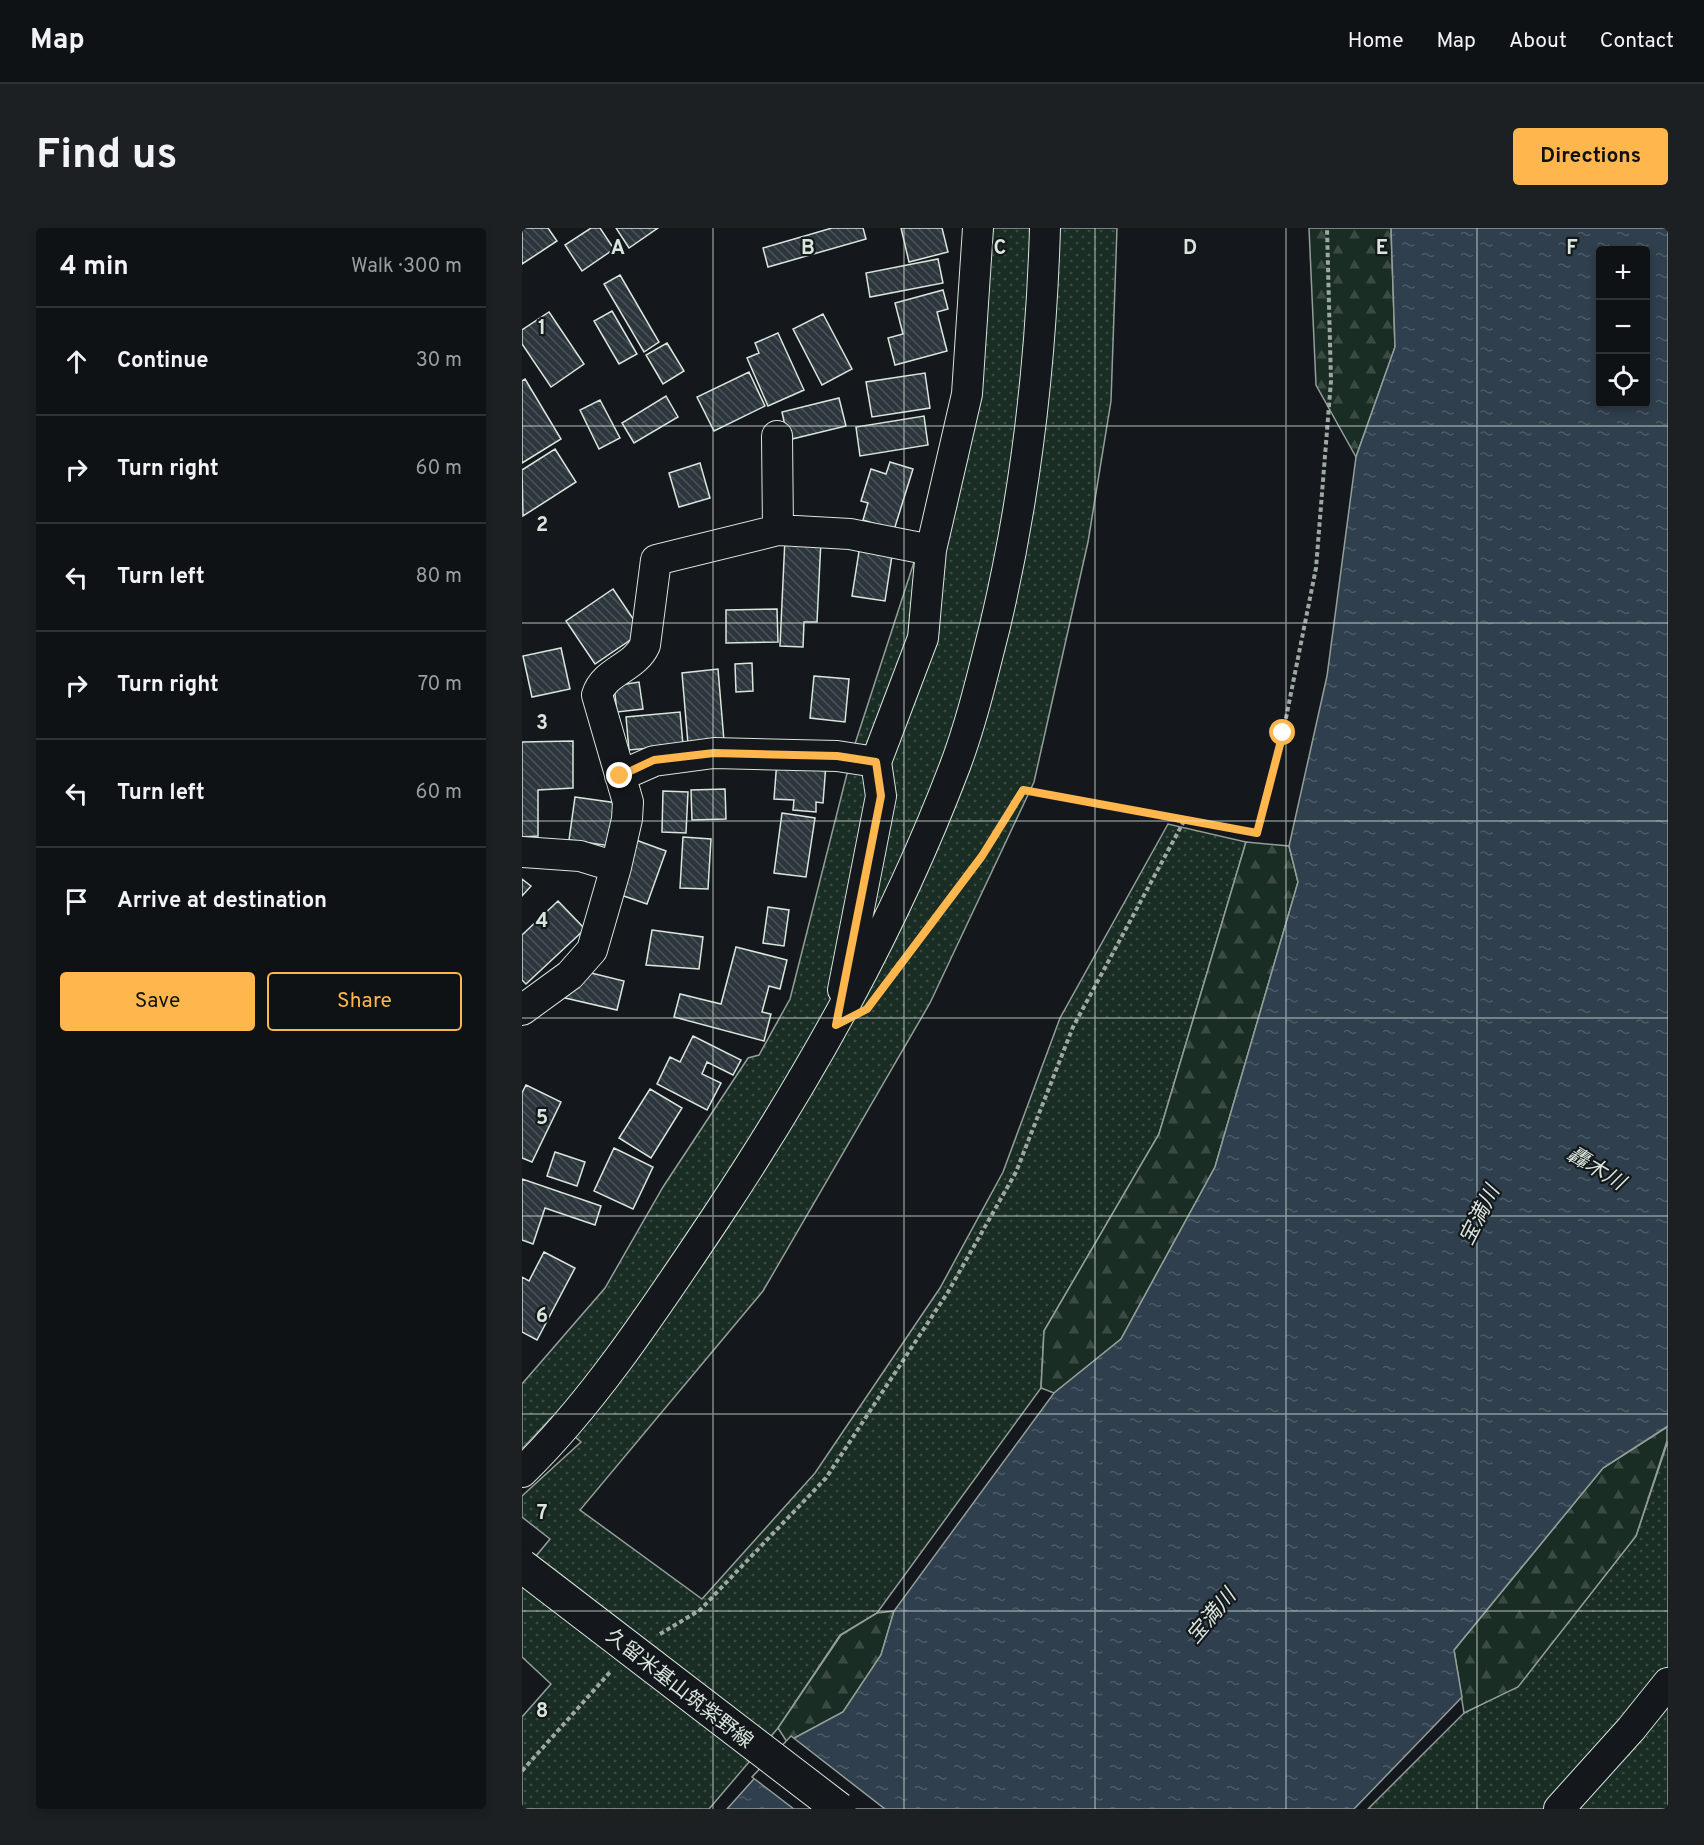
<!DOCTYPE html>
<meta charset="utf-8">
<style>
:root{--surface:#0f1215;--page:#1d2022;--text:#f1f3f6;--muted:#9b9ea0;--line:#2f3234;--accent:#ffb74d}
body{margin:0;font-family:Overpass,"Noto Sans JP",sans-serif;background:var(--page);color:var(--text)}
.controls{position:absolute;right:18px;top:18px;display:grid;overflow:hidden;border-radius:6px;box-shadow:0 3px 9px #0003}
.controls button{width:54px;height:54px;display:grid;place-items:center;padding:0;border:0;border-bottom:2px solid var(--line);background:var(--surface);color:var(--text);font:30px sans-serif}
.stop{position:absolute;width:18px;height:18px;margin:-14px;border:4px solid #ffb74d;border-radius:50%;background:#fff}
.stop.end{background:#ffb74d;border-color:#fff;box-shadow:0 2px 6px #0008}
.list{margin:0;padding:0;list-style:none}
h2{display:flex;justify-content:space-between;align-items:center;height:78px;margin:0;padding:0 24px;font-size:26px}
h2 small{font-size:20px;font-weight:400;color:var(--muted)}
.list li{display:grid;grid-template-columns:39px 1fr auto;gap:18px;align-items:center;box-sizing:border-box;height:108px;padding:0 24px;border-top:2px solid var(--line)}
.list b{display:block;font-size:22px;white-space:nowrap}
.list em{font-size:20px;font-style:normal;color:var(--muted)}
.actions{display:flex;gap:12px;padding:18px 24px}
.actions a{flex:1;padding:14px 0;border:2px solid var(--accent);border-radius:6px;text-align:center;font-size:21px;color:var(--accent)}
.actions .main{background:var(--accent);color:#111}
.icon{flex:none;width:33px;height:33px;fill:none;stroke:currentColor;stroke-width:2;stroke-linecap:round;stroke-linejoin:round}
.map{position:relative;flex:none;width:1146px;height:1581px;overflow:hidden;border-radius:6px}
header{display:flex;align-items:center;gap:36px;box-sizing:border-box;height:84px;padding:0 30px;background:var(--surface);border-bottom:2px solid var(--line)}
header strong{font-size:28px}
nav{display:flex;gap:33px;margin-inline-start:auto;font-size:21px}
.intro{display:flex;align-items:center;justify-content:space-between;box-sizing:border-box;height:144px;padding:0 36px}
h1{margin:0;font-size:42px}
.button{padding:15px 27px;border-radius:6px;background:var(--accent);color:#111;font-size:21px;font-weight:700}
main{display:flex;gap:36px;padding:0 36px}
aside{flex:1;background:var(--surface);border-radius:6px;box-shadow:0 3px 9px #0003}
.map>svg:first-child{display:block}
.grass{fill:url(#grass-dots);stroke:#939e99;stroke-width:1.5}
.forest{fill:url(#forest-firs);stroke:#939e99;stroke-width:1.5}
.water{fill:url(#water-ripples);stroke:#939e99;stroke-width:1.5;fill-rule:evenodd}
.pier{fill:#14181c;stroke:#939e99;stroke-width:1.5}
.building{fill:url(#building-back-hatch);stroke:#d8e6dc;stroke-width:1.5}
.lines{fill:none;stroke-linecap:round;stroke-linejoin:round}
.minor-casing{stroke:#d8e6dc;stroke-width:32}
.path{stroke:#9da8a2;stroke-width:4;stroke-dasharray:4.5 3;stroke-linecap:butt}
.minor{stroke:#14181c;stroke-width:30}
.major-bridge-casing{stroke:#d8e6dc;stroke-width:35;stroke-linecap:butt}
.major-bridge{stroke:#14181c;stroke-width:33}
.route{stroke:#ffb74d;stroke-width:8}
.grid{fill:none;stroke:#d8e6dc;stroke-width:1.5;stroke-opacity:0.55}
.labels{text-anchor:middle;stroke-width:4.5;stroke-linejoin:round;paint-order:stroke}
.street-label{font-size:20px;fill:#d8e6dc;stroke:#14181c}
.water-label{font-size:21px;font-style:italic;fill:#d8e6dc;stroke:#14181c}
.grid-label{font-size:20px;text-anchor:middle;font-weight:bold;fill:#d8e6dc;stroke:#14181c;stroke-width:4.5;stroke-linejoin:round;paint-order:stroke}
</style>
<header>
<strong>Map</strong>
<nav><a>Home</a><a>Map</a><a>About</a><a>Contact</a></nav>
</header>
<div class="intro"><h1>Find us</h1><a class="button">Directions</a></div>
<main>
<aside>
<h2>4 min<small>Walk · 300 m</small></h2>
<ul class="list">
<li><svg class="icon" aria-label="ahead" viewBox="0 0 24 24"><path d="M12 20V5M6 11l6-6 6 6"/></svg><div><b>Continue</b></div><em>30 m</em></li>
<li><svg class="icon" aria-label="right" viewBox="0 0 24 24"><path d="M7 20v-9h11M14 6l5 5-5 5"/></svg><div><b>Turn right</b></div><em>60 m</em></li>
<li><svg class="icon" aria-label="left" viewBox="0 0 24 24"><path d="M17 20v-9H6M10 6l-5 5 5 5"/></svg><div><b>Turn left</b></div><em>80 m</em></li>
<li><svg class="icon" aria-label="right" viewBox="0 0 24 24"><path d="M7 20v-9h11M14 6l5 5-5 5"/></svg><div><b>Turn right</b></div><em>70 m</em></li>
<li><svg class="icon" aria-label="left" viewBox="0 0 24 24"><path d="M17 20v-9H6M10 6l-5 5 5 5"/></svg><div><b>Turn left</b></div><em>60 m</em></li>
<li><svg class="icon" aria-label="arrive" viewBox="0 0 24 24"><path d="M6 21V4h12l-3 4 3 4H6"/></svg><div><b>Arrive at destination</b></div></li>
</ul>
<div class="actions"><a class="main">Save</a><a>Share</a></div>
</aside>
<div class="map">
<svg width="1146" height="1581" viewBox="0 0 1146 1581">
<defs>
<pattern id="grass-dots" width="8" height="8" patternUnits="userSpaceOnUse" patternTransform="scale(1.5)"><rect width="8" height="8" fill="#1a2d24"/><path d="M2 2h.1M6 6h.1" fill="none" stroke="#3b4b43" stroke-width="1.8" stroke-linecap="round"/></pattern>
<pattern id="forest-firs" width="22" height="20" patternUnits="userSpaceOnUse" patternTransform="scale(1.5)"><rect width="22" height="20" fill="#1a2d24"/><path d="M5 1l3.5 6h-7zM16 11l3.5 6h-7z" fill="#3b4b43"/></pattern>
<pattern id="water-ripples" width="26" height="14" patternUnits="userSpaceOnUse" patternTransform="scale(1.5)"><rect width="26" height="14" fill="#2f3f4d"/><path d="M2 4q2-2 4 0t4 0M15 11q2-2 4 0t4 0" fill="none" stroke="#4c5b66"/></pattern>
<pattern id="building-back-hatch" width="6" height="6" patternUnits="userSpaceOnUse" patternTransform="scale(1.5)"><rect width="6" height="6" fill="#2c363c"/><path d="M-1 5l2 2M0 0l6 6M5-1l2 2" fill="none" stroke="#4a5358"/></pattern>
</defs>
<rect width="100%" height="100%" fill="#14181c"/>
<path class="grass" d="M464 0H595L589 173 566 314 512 554 408 775 241 1063 58 1282 180 1371 293 1245 418 1060 481 944 538 790 646 596 724 614 637 906 522 1103 519 1160 355 1385 318 1407 256 1500 187 1581H0V1489L29 1456 0 1429V1345L28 1311 0 1289V1268L59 1214 30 1189 0 1221V1156L83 1060 141 959 226 830 237 827 268 771 331 522 393 331 420 333Z
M1146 1213V1581H846L942 1485 996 1458 1114 1308Z"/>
<path class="forest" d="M787 0H869L873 119 834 229 794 157Z
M724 614 767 618 776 654 693 939 599 1111 532 1165 519 1160 522 1103 637 906Z
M1145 1199V1213L1114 1308 996 1459 942 1485 932 1422 1081 1240Z
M372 1383 359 1427 321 1484 265 1514 256 1500 319 1407 355 1385Z"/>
<path class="water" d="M869 0H1146V1198L1081 1240 932 1422 940 1469 832 1581H205L265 1514 321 1484 359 1427 372 1383 532 1165 599 1111 693 939 776 654 767 618 805 448 834 229 873 119ZM1078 22H1124V176H1078Z"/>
<path class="pier" d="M269 1508 363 1581H272L230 1549Z"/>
<path class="building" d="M0 0H26L35 13 0 36Z
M69 0H78L92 21 60 43 43 17Z
M94 0H136L107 20Z
M310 0H341L344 11 246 39 241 20Z
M379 0H420L426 24 387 34Z
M416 31 421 55 348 69 344 45Z
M98 47 137 114 122 124 82 56Z
M421 62 426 81 415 84 425 123 373 137 366 110 381 106 373 75Z
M90 83 115 126 97 136 72 93Z
M27 84 62 136 29 159 0 116V102Z
M301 86 330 141 300 157 271 101Z
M256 105 282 162 246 178 225 130 237 125 233 115Z
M145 115 162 143 141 156 124 127Z
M227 144 243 178 192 203 175 169Z
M403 145 408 180 350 189 344 154Z
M3 151 39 211 0 235V153Z
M144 168 156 189 112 215 100 195Z
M317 170 324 198 266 212 260 184Z
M78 172 98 210 77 221 58 182Z
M402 188 406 217 338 228 334 199Z
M33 221 54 254 1 288 0 242Z
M368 234 391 241 372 302 341 292 346 275 339 273 349 241 364 246Z
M178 235 188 270 157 279 147 245Z
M263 310 299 312 295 394H282L281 419 258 418Z
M338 317 371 321 363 373 330 368Z
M91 361 120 404 73 436 44 393Z
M255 381 256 414 204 415V382Z
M39 420 48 461 10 469 1 428Z
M230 435 231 463 214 464 213 436Z
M196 441 202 513 166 516 160 445Z
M292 448 327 451 323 494 288 490Z
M117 454 121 481 95 484 92 458Z
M158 484 161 517 107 522 104 489Z
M51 513V560L16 562V608L0 609V514Z
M255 532 304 536 301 575 294 574V584L271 582 272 572 252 571Z
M203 561 204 591 170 592 169 562Z
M141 563 166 564 164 605 140 604Z
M53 569 95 575 89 618 47 612Z
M260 585 293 590 284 649 252 645Z
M161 609 189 611 186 661 158 660Z
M111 611 144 623 125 676 93 665Z
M0 651 9 658 0 668Z
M36 673 63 701 4 756 0 752V707Z
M246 679 267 682 262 718 241 715Z
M130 702 181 709 177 741 124 737Z
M214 719 265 732 258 761 247 758 240 784 249 786 242 813 152 789 158 766 199 776Z
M65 744 102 753 95 782 39 769Z
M171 808 219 832 211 847 185 834 180 846 199 855 185 882 135 856 148 829 158 834Z
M4 857 39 874 10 934 0 930V865Z
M128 861 160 880 129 930 97 910Z
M92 920 131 939 111 981 72 963Z
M33 924 63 934 55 958 25 948Z
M0 951 79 978 73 997 23 980 11 1016 0 1012Z
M22 1024 53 1040 15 1112 0 1104V1049L7 1053Z"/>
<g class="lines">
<defs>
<path id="minor" d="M256 302 328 306 409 322
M354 534 401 410 409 322 445 166 456 0
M98 548 132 533 192 525 315 528 354 534 359 568 321 762
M0 624 58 628 94 639
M0 782 48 747 70 722 94 639 105 591 106 574 75 467C82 443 113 440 123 417L134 332 256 302 255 208
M0 1244C73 1173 136 1076 193 991 288 848 372 699 433 538 450 493 461 445 473 398 504 267 519 135 523 0
M1037 1581 1109 1501 1146 1455"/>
</defs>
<use href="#minor" class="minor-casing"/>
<path class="path" d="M378 737 460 628 501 562 735 605 761 505 794 340 809 153 805 0
M138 1406 178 1382 304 1250 426 1064 494 944 551 799 662 593
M0 1543 89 1443"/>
<use href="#minor" class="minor"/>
<defs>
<path id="major-bridge" d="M0 1338 317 1581"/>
</defs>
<use href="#major-bridge" class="major-bridge-casing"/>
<use href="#major-bridge" class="major-bridge"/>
</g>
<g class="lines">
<path class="route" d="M98 548 132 532 192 525 315 528 354 534 359 568 314 797 345 781 460 628 501 562 735 605 761 505"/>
</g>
<path class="grid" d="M191 0V1581M382 0V1581M573 0V1581M764 0V1581M955 0V1581M0 198H1146M0 395H1146M0 593H1146M0 790H1146M0 988H1146M0 1186H1146M0 1383H1146"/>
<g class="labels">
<g class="street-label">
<text transform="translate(158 1460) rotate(38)" y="7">久留米基山筑紫野線</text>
</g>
<g class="water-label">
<text transform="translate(1074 940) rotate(31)" y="7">轟木川</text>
<text transform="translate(957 987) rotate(-63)" y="7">宝満川</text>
<text transform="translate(689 1388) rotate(-50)" y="7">宝満川</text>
</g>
</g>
<g class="grid-label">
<text x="96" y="26">A</text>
<text x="286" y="26">B</text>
<text x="478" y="26">C</text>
<text x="668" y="26">D</text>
<text x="860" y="26">E</text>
<text x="1050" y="26">F</text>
<text x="20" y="106">1</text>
<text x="20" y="303">2</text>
<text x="20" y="501">3</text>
<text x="20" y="699">4</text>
<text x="20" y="896">5</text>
<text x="20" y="1094">6</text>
<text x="20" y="1291">7</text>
<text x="20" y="1489">8</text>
</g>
</svg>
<div class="controls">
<button>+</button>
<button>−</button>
<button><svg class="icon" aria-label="locate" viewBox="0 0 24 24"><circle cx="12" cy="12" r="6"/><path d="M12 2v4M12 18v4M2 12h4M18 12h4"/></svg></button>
</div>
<div class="stop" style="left:761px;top:505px"></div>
<div class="stop end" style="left:98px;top:548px"></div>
</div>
</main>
